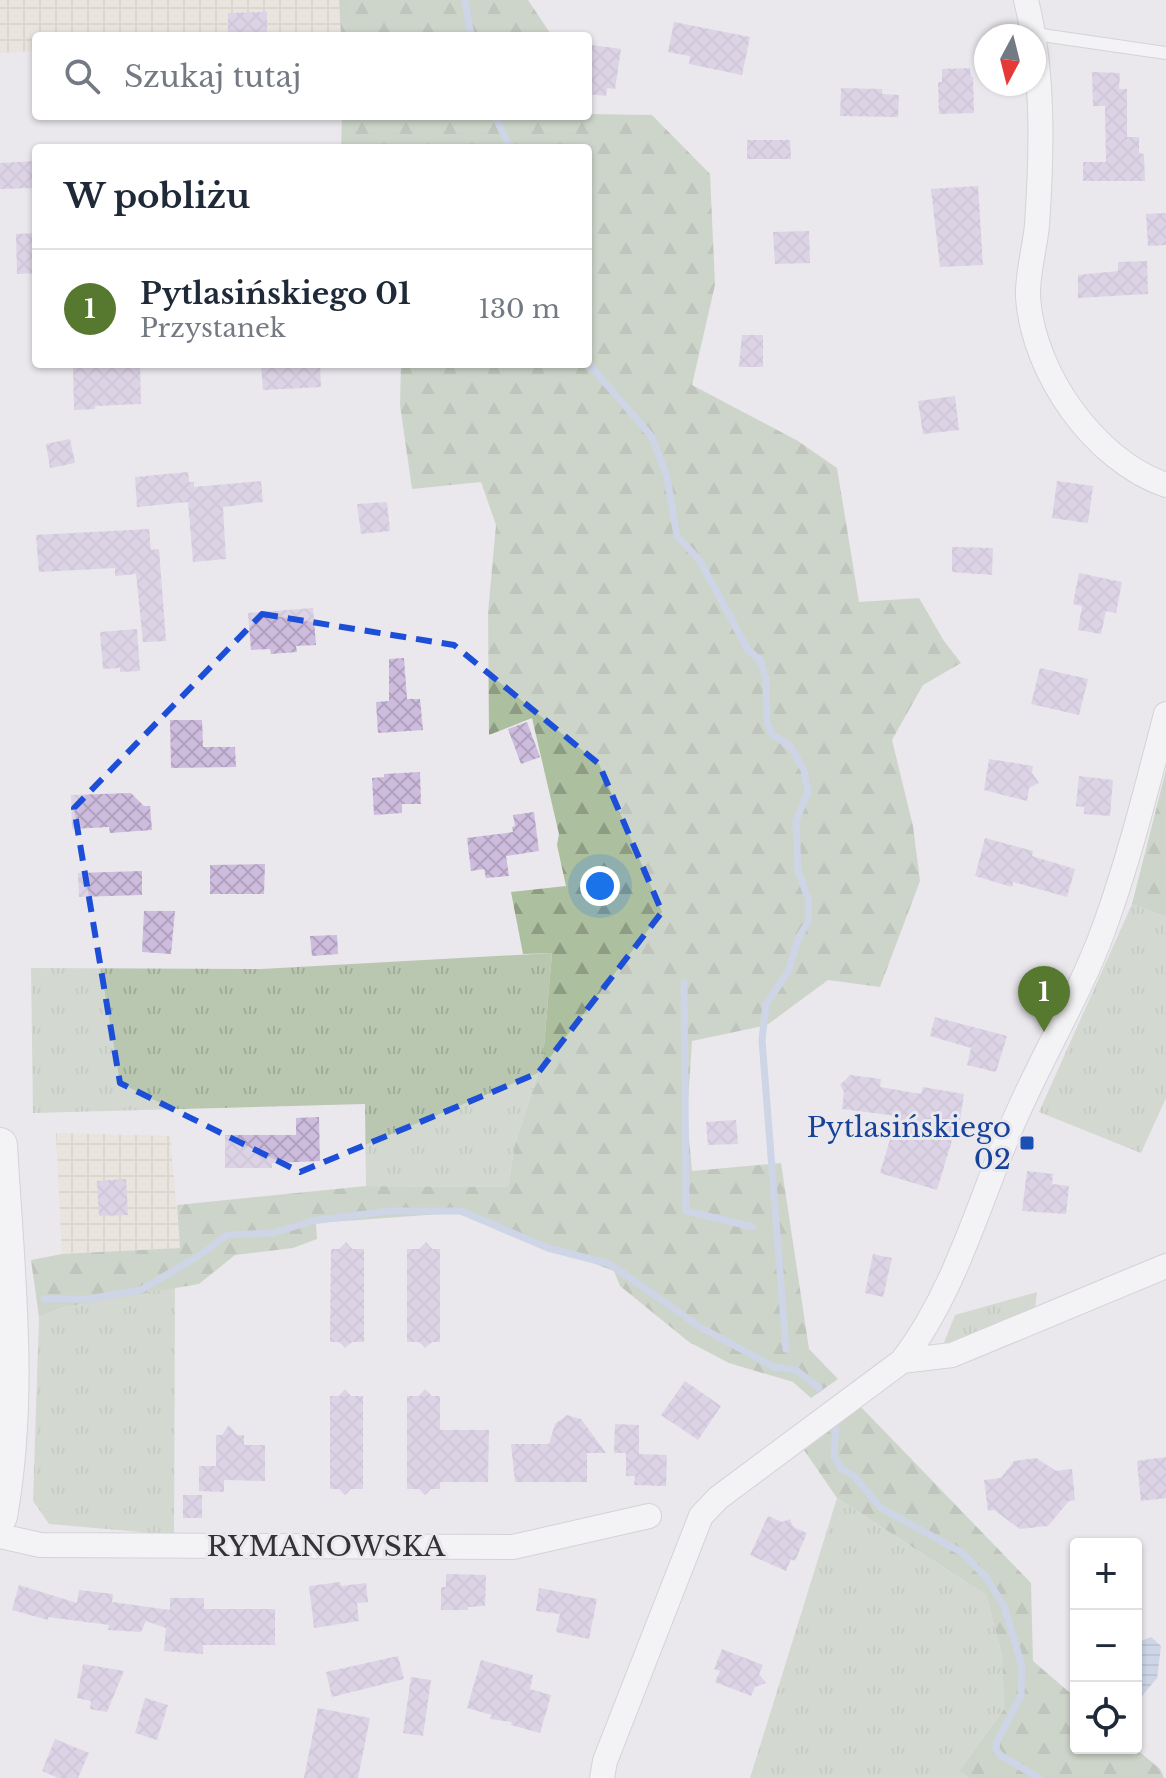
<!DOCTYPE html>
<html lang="pl">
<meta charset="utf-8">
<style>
:root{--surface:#fff;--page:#f2f2f3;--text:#1f2937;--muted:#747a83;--line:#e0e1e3;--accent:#57782f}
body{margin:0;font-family:"Libre Baskerville",serif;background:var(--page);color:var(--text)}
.controls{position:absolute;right:24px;bottom:24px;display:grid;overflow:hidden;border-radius:8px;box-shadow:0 2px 6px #0004}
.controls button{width:72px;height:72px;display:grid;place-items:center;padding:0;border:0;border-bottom:2px solid var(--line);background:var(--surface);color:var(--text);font:40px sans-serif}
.compass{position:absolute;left:974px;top:24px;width:72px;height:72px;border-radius:50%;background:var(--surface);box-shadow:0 2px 6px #0004;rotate:187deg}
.you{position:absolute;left:600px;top:886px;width:28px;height:28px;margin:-20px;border:6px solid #fff;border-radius:50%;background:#1a73e8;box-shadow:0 0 0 12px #1a73e833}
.badge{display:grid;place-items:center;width:52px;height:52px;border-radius:50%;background:var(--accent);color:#fff;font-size:26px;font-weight:700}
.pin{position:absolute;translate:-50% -66px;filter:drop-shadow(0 2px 4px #0008)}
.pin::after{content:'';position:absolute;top:42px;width:28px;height:24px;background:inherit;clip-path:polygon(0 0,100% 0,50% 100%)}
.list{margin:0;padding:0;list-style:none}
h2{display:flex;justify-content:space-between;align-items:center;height:104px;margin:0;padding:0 32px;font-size:34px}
h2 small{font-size:26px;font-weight:400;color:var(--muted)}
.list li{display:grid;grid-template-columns:52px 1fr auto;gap:24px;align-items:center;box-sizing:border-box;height:120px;padding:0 32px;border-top:2px solid var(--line)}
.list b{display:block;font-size:30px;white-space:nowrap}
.list p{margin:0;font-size:26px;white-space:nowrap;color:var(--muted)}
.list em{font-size:26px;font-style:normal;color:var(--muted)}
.icon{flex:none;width:44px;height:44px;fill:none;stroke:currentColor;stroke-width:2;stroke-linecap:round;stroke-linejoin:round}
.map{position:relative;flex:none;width:1166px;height:1778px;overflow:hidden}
.search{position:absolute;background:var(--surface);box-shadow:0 2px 6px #0004;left:32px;top:32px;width:560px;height:88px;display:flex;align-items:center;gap:20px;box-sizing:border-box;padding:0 28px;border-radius:8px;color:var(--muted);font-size:30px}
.panel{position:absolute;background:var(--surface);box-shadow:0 2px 6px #0004;left:32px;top:144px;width:560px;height:224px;border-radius:8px}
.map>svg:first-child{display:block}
.industrial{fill:url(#industrial-grid)}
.grass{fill:url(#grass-tufts)}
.forest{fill:url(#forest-firs)}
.water{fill:url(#water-rules)}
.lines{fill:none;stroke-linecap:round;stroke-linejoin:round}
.stream{stroke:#aabedd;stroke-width:7}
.building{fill:url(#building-cross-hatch)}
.lane-casing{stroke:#bcb9be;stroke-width:14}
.street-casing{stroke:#bcb9be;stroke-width:26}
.secondary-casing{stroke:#bcb9be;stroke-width:36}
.lane{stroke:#fff;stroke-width:12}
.street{stroke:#fff;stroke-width:24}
.secondary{stroke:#fff;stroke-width:34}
.marked{fill:none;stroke:#1d4ed8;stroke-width:6;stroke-dasharray:16 10;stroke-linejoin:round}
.transit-dot{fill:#1a4fb4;stroke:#eae8ed;stroke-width:3}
.labels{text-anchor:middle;stroke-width:6;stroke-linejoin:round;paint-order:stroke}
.transit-label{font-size:28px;fill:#164399;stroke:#eae8ed;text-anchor:end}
.street-label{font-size:28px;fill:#333234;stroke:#eae8ed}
</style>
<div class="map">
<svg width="1166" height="1778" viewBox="0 0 1166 1778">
<defs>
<pattern id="industrial-grid" width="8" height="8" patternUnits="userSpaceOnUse" patternTransform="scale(2)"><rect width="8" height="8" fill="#e8dfc9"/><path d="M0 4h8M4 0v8" fill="none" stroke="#c7c0ad"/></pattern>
<pattern id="grass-tufts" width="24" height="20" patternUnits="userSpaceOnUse" patternTransform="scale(2)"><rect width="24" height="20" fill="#b9c7b0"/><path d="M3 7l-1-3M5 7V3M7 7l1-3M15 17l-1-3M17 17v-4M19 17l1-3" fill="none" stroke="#a0ab98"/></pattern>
<pattern id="forest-firs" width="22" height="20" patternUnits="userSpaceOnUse" patternTransform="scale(2)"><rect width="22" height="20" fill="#acbf9f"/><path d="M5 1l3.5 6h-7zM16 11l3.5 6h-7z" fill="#8d9c82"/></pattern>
<pattern id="water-rules" width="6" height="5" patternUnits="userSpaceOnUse" patternTransform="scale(2)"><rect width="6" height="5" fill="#aabedd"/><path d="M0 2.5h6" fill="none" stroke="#8b9bb4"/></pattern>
<pattern id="building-cross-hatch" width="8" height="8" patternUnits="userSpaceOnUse" patternTransform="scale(2)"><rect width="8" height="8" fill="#cdbcdd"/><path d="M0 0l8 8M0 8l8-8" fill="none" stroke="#b0a2be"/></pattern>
</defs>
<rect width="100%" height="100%" fill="#eae8ed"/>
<path class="industrial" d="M0 0H339L341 36H36V51L0 53Z
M56 1133 170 1136 180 1248 62 1254Z"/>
<path class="grass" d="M1132 904 1166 917V1098L1141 1153 1039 1112Z
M552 953 543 1058 515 1144 508 1187 366 1186 365 1104 33 1113 31 968 261 969Z
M175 1287 174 1535 49 1524 33 1501 39 1317 64 1307Z
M1037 1292 1035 1308 943 1345 955 1315Z
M837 1498 986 1595 1002 1655 1004 1709 959 1771 969 1778H750Z"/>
<path class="forest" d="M339 0H528L552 36H341Z
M588 114 652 115 710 174 715 285 692 385 798 441 837 468 859 602 919 598 944 641 961 663 923 685 892 740 913 826 920 881 880 987 828 980 767 1025 692 1041 687 1118 692 1171 781 1163 809 1349 838 1379 811 1398 793 1382 729 1363 689 1342 620 1286 614 1271 501 1228 455 1213 316 1223 317 1239 293 1248 235 1255 199 1284 64 1307 39 1317 31 1260 62 1254 180 1248 177 1205 366 1186 508 1187 515 1144 543 1058 552 953 523 954 511 892 566 886 557 845 559 834 532 718 489 735 488 613 496 525 481 482 412 489 400 405 401 364H588V148H341L342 116Z
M1166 770V917L1132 904Z
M861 1407 1031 1583 1033 1661 1076 1698V1748H1135L1160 1769 1164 1778H969L959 1771 1004 1709 1002 1655 986 1595 837 1498 804 1450Z"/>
<path class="water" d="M1151 1637 1161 1646 1157 1678 1136 1703V1643Z"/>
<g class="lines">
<path class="stream" d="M465 0 471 36
M495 116 510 148
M588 363 652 437 667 477 677 536 700 561 748 650 760 660 766 679 767 724 773 735 790 746 804 770 808 791 796 821 798 870 809 901 808 922 799 937 788 972 766 1004 762 1040 786 1349
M684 983 686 1211 753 1227
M44 1299H87L141 1290 200 1255 227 1235 273 1233 312 1221 389 1211H461L548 1248 610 1264 700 1327 774 1367 796 1370 819 1388
M836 1428 834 1455 841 1469 854 1476 881 1508 961 1552 986 1577 1004 1606 1022 1666 1021 1696 997 1741 996 1749 1000 1755 1039 1778"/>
</g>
<path class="building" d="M267 12V36H228V13Z
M674 22 750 37 742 75 689 64 690 56 668 52Z
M592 45 621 49 615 89 607 88 606 96 588 94Z
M970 68 971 77H973L974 113 939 114 938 82H942V69Z
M1092 72 1120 73 1119 89H1127V137H1139V153L1144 154 1145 181H1083V162H1106L1105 106H1093Z
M841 88 882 89V94L899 95 898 117 840 116Z
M747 140H790L791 159H747Z
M36 161V188L0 189V163Z
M978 186 983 265 940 267 931 189Z
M1166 213V245L1148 246 1146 214Z
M809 231 810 263 775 264 773 232Z
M36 233V273L17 274 16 234Z
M1147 261 1148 294 1078 298V275L1118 271V262Z
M742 335H763V367H739Z
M73 364H140L141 404 95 406V409L74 410Z
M261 364H320L321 387 263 390Z
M955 396 959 430 923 434 918 401Z
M70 439 75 463 50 468 46 444Z
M188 472 189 482H194V487L261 481 263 502 223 507 226 559 193 562 188 502 137 507 135 477Z
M1057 481 1093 486 1088 523 1052 518Z
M387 502 390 531 361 534 357 504Z
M149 529 151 550 159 549 166 641 143 642 136 574 115 576V568L39 572 36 535Z
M952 547 993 548 992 575 952 572Z
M1079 573 1122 582 1116 613 1106 611 1101 634 1078 630 1082 606 1073 604Z
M313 608 316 645 296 646 297 652 271 654 270 649 251 650 248 613Z
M137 629 140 671 120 672V668L103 669 100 632Z
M404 658 407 699H420L423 730 378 733 376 702 389 701V659Z
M1040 668 1088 679 1079 715 1031 704Z
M170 720H202L203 747H235L236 767 171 768Z
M527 722 540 757 521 764 508 729Z
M989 759 1033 766 1032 773 1039 783 1029 788 1027 801 984 790Z
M420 772 421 804H402V813L374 815 372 778 384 777V774Z
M1079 776 1113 780 1110 816 1084 814V807L1076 806Z
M131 793 144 806H150L152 830 110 833 109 827 72 829 71 795Z
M534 812 539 851 506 856 509 876 486 878 484 869 471 871 467 838 513 832 512 827 515 826 513 815Z
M985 838 1033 851 1032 856 1075 869 1067 897 1013 882 1012 887 975 876Z
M265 864 264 894H210V865Z
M142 871V895L79 897 78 873Z
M144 911H175L171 954 142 952Z
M337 935 338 954 312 956 310 936Z
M935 1017 1007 1036 996 1072 967 1065 971 1048 930 1036Z
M850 1075 881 1079 880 1087 921 1094 923 1087 964 1094 959 1127H956L937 1190 880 1173 897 1116 842 1109 844 1092 840 1085Z
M319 1117 320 1161 272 1163V1168H225V1135H296V1118Z
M736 1120 738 1144 708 1145 706 1122Z
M1027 1171 1053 1174 1052 1184 1069 1186 1066 1214 1022 1211Z
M126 1179 128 1215 99 1216 97 1181Z
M346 1242 352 1249H364V1342H352L345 1348 339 1342H330L331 1249H339Z
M426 1242 432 1249H440V1342H432L425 1348 419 1342H407V1249H419Z
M873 1254 892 1258 883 1297 865 1293Z
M685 1381 721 1406 698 1440 661 1415Z
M345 1389 351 1396H363V1489H351L345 1495 339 1489H330V1396H339Z
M425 1389 432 1396H440V1430H489L488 1482H440V1489H431L425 1495 419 1489H407V1396H419Z
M567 1415 581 1419 606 1453H587V1482H515L511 1444H549L555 1424Z
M615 1424 639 1425V1454H635L667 1455 666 1486 634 1485 635 1476H626V1453H614Z
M229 1425 237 1435H244V1445H265V1481L224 1480V1492L199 1491V1466H216V1435H222Z
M1166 1457V1498L1141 1501 1137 1461Z
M1036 1458 1056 1471 1072 1469 1075 1500 1069 1501 1048 1526 1020 1529 994 1510 988 1511 984 1480 1001 1478 1014 1461Z
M183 1495H202V1518H183Z
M768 1516 782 1522 790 1519 793 1527 807 1533 795 1561 791 1559 786 1571 750 1555Z
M446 1574 486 1575 485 1606 468 1607V1610H441V1587H446Z
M340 1582 341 1586 366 1583 368 1602 357 1603 359 1621 314 1628 309 1586Z
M19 1585 77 1603 79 1590 113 1594 112 1602 170 1610V1598H204V1609H275V1645H203V1654L164 1651 166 1628 146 1621 141 1632 108 1630 109 1625 48 1617V1620L12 1610Z
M539 1588 597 1599 589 1639 556 1632 560 1614 536 1611Z
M722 1649 763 1665 759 1674 766 1683 755 1687 751 1696 715 1682 720 1671 714 1669Z
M398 1656 404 1679 332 1697 326 1672Z
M481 1660 533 1675 530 1689 551 1695 540 1733 511 1725 512 1722 490 1719 492 1715 467 1708Z
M83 1664 124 1671 107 1712 90 1709 91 1701 77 1698Z
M411 1677 431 1680 423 1736 403 1733Z
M145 1698 168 1705 157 1740 135 1733Z
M318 1708 370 1718 358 1778H304Z
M55 1739 89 1753 78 1778H58L42 1771Z"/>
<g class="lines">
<defs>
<path id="lane" d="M1035 34 1166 53"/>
<path id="street" d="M1026 0C1044 72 1042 151 1037 225 1035 248 1027 274 1028 297 1033 373 1094 460 1166 485
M902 1361 952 1355 1166 1266
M0 1536 40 1545 513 1547 649 1516
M602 1778 605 1761 701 1516 718 1498 902 1361C953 1295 976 1211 1008 1135 1036 1066 1077 1001 1103 931 1129 860 1147 787 1166 714"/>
<path id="secondary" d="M0 1145C7 1269 22 1393 0 1516"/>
</defs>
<use href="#lane" class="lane-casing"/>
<use href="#street" class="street-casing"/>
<use href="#secondary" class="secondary-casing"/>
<use href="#lane" class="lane"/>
<use href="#street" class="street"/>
<use href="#secondary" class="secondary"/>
</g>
<path d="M0 0H1166V1778H0ZM262 614 454 645 599 764 662 912 538 1073 300 1172 120 1083 74 808Z" fill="#eae8ed" fill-opacity=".55" fill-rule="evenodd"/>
<path class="marked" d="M262 614 454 645 599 764 662 912 538 1073 300 1172 120 1083 74 808Z"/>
<rect class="transit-dot" x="1019" y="1135" width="16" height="16" rx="4"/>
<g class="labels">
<g class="transit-label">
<text x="1011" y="1137">Pytlasińskiego<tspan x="1011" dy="32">02</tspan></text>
</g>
<g class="street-label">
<text x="326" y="1556">RYMANOWSKA</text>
</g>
</g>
</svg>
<div class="controls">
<button>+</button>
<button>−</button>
<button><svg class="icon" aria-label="locate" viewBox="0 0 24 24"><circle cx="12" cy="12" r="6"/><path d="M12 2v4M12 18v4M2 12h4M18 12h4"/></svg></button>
</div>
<svg class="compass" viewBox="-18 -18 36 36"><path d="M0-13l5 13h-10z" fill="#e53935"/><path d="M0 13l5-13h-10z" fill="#747a83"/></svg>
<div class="you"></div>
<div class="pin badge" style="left:1044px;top:1032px">1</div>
<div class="search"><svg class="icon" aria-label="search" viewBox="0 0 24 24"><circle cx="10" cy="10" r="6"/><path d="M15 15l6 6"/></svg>Szukaj tutaj</div>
<section class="panel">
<h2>W pobliżu<small></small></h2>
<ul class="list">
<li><span class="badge">1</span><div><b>Pytlasińskiego 01</b><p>Przystanek</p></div><em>130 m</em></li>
</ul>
</section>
</div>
